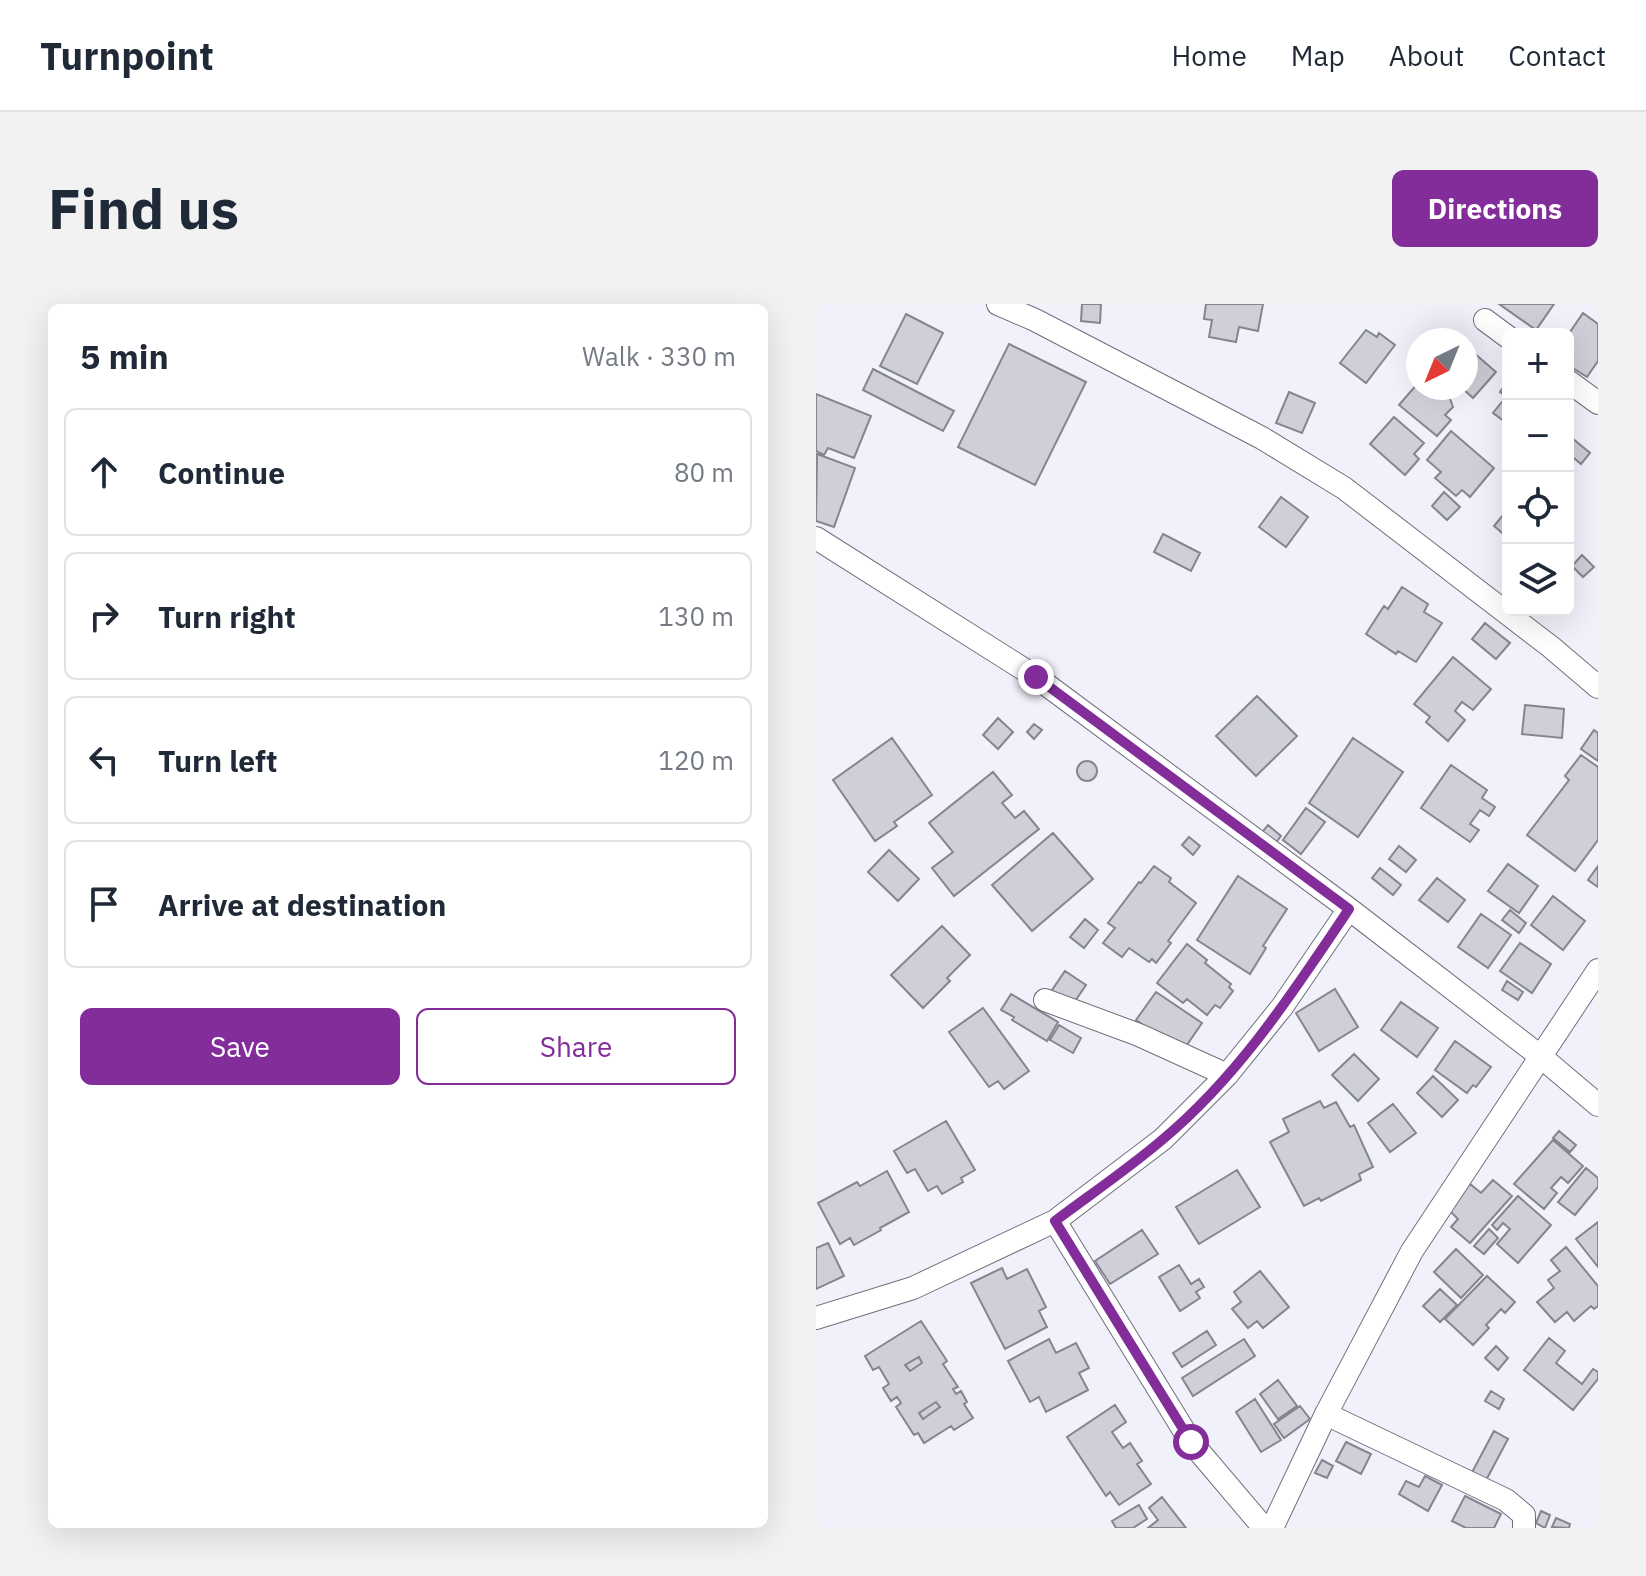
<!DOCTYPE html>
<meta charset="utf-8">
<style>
:root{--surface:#fff;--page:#f2f2f3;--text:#1f2937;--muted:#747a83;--line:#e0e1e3;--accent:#832d9b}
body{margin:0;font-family:"IBM Plex Sans",sans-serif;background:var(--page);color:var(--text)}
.controls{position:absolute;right:24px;top:24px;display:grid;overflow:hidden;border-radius:12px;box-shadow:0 8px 32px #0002}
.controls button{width:72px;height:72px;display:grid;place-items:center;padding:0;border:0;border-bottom:2px solid var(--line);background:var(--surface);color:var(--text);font:40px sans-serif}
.compass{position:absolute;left:590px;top:24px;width:72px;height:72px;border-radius:50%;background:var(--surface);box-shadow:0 8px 32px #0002;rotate:223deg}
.stop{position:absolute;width:24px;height:24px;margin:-18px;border:6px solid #832d9b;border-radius:50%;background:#fff}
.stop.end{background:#832d9b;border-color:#fff;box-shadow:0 2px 8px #0008}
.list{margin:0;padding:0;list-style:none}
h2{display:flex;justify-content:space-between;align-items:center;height:104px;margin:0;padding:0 32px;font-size:34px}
h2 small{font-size:26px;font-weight:400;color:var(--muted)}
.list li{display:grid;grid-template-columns:52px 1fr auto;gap:24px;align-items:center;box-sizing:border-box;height:128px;margin:0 16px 16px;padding:0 16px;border:2px solid var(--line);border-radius:12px}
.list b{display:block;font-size:30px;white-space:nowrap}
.list em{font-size:26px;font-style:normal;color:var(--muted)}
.actions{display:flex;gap:16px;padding:24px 32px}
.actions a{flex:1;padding:18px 0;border:2px solid var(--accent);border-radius:12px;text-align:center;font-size:28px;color:var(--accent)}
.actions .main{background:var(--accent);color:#fff}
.icon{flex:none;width:44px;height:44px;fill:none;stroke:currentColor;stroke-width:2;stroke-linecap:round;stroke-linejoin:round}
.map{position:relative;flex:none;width:782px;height:1224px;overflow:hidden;border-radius:12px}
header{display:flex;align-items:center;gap:48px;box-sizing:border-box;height:112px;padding:0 40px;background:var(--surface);border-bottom:2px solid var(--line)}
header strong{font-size:38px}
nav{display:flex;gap:44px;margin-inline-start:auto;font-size:28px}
.intro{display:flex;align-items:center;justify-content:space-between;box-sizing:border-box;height:192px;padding:0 48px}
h1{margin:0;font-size:56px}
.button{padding:20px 36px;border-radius:12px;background:var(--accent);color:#fff;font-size:28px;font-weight:700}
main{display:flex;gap:48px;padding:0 48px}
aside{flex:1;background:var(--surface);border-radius:12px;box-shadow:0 8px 32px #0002}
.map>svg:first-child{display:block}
.building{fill:#cfcfd9;stroke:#84858e;stroke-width:2;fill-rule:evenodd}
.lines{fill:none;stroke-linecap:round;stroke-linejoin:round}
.street-casing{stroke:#6f7078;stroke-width:24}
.street{stroke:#fff;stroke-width:22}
.route{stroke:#832d9b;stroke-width:10}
</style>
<header>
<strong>Turnpoint</strong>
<nav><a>Home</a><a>Map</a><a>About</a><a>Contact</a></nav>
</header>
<div class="intro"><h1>Find us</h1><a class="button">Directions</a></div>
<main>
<aside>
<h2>5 min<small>Walk · 330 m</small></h2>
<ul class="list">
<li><svg class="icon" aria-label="ahead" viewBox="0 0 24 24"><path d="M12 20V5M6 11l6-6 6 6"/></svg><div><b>Continue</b></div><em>80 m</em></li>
<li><svg class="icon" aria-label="right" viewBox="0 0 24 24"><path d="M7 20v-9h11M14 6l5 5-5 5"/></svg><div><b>Turn right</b></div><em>130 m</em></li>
<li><svg class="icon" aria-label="left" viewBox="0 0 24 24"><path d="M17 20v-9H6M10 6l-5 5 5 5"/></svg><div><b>Turn left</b></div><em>120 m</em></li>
<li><svg class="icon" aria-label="arrive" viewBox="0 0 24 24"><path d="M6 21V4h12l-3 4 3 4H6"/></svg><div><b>Arrive at destination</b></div></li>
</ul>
<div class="actions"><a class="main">Save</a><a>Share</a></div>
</aside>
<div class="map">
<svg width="782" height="1224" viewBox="0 0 782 1224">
<rect width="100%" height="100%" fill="#f0f1fb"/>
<path class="building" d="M266 0H285L284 19 265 17Z
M390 0H447L442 27 423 23 420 38 393 33 396 16 388 15Z
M683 0H738L720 26Z
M767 9 782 20V57L771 73 752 61V31Z
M90 10 127 29 101 80 64 62Z
M550 26 561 33 563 29 579 41 550 79 524 59Z
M193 40 270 78 219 181 142 143Z
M650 42 680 68 657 94 646 84H650Z
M57 65 138 107 127 127 47 86Z
M691 78 692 79V94L684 88Z
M602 79V84H626L632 89 637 103 629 111 635 116 621 132 583 101Z
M473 88 499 99 486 129 460 119Z
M0 90 55 112 38 154 12 144 8 151 0 147Z
M689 94 692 96V120L677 109Z
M578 113 608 139 598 150 603 155 589 171 554 140Z
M635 127 678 164 654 193 646 186 640 192 619 174 625 168 611 156Z
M756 134 774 149 765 160 752 149V138Z
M1 150 39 164 18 223 0 217Z
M628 188 644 203 631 216 616 202Z
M465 193 492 213 470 243 443 223Z
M692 205V234L678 222Z
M347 230 384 249 375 267 338 248Z
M766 251 778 263 767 273 756 262Z
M586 283 612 300 608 308 626 319 600 358 582 347 580 350 550 330 568 302 572 305Z
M669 319 694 339 680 355 656 335Z
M637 353 675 385 657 406 646 398 639 407 649 416 632 437 610 418 614 413 598 400Z
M441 392 481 432 440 472 400 432Z
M709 401 748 405 746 434 706 430Z
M182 414 197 428 182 445 167 431Z
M218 420 226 426 218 435 211 428Z
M778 426 782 429V457L765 445Z
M76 434 116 491 78 518 81 522 59 537 17 476Z
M537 434 587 468 542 533 493 499Z
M765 451 782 463V536L759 567 711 531 753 476 749 472Z
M261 467a10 10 0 1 1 20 0a10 10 0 1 1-20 0Z
M635 461 671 486 666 494 679 503 673 512 664 506 654 520 663 526 654 538 605 504Z
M177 468 196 491 186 499 199 514 208 507 223 525 138 592 116 564 137 548 113 519Z
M490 504 509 518 485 550 467 536Z
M452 521 465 532 455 545 441 535Z
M237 529 277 575 216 627 176 581Z
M373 533 384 542 377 551 366 541Z
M583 542 600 556 590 568 573 555Z
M73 546 103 575 82 597 52 568Z
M692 560 722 582 703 609 672 587Z
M338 562 355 574 353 578 380 599 352 637 355 639 340 659 336 655 333 658 313 644 306 653 287 639 299 624 292 619 323 578 325 579Z
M782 562V583L772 576Z
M564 564 585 581 577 591 556 574Z
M422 572 471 605 447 642 450 644 434 670 381 636Z
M621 574 649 596 632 618 603 596Z
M737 592 769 617 747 646 715 621Z
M694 606 710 619 703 629 686 616Z
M665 610 695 631 672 664 642 643Z
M269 615 282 626 268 644 254 633Z
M126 622 154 651 131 674 134 677 107 704 75 671Z
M704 639 735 660 716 689 684 667Z
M371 640 391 656 389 659 415 680 413 683 417 687 404 704 399 701 391 711 371 695 367 699 341 679Z
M249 667 270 681 255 703 234 689Z
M691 677 707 688 702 696 686 686Z
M519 685 542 723 503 747 480 709Z
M340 688 386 719 366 748 320 716Z
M195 690 242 718 231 737 196 716 198 713 185 706Z
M585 698 622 724 601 753 565 726Z
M167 704 213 767 188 785 182 777 173 783 133 728Z
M243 721 265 734 257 749 234 736Z
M639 737 675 763 660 783 657 781 651 789 619 766Z
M538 750 563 775 542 797 516 771Z
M617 772 642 796 626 813 601 789Z
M504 797 508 804 520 798 534 823 538 821 557 863 543 870 545 876 505 897 503 894 488 902 454 838 473 828 467 815Z
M577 800 600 829 574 848 552 819Z
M130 817 159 866 145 874 147 878 126 890 121 882 112 887 99 865 91 869 78 847Z
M743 827 760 841 754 848 737 834Z
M737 836 767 862 752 879 745 873 735 884 741 889 728 905 698 880Z
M770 864 782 874V883L759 911 742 898Z
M421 866 444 903 383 940 360 903Z
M71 867 93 908 64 924 65 926 38 941 34 934 24 940 2 899 41 878 44 882Z
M677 876 696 892 654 939 635 923 642 915 632 905 654 880 665 889Z
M702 892 735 921 702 959 681 940 694 925 687 919 681 926 676 921Z
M782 918V963L760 935Z
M673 925 682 934 668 950 658 942Z
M326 926 342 950 294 980 279 957Z
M12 939 28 972 0 985V944Z
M750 943 782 982V1002L778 1005 775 1002 758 1017 751 1008 739 1018 721 998 738 984 732 976 744 967 735 956Z
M640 945 667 971 645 994 618 968Z
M363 961 375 980 383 975 388 983 380 988 384 994 364 1007 343 973Z
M186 964 191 975 211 965 230 1003 223 1007 231 1023 189 1045 155 979Z
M444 967 473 1003 447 1024 441 1017 432 1024 416 1005 425 998 418 988Z
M671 972 699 998 689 1009 685 1005 670 1021 673 1024 657 1041 629 1015Z
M624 985 641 1001 624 1018 607 1002Z
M105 1017 131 1057 127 1060 142 1083 137 1085 140 1090 145 1087 151 1098 148 1100 157 1114 138 1126 135 1122 108 1139 102 1129 98 1131 80 1103 85 1099 81 1093 75 1097 67 1084 73 1080 63 1063 57 1066 49 1052ZM103 1053 106 1059 94 1067 89 1061ZM120 1098 124 1103 107 1115 103 1109Z
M391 1027 400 1041 366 1063 357 1049Z
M733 1034 749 1047 740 1059 766 1080 777 1065 782 1068V1075L757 1106 708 1066Z
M233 1035 240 1049 260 1039 273 1064 263 1069 272 1086 230 1108 223 1093 214 1098 192 1057Z
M428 1035 439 1052 377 1092 366 1074Z
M680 1042 692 1054 682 1066 669 1054Z
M103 1053 106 1059 94 1067 89 1061Z
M462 1076 481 1102 462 1115 444 1090Z
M675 1087 688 1095 683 1105 669 1097Z
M439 1095 465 1136 445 1148 420 1108Z
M120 1098 124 1103 107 1115 103 1109Z
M299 1101 310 1118 296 1128 307 1144 314 1139 326 1157 321 1160 335 1180 303 1201 294 1188 290 1192 251 1133Z
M484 1102 494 1115 468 1134 458 1120Z
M678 1127 692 1135 668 1180 654 1172Z
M530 1138 555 1150 545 1170 520 1157Z
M506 1156 517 1162 511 1174 499 1169Z
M609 1172 626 1181 612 1207 583 1190 590 1177 603 1183Z
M649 1192 685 1210 678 1224H650L636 1217Z
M346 1193 370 1224H332L342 1216 333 1204Z
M323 1201 331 1215 317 1224H300L296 1217Z
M725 1207 734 1211 729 1224 720 1219Z
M740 1214 754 1220 753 1224 736 1223Z"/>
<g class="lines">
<defs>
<path id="street" d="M182 0 219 16 446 134 528 184 735 343 782 383
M669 16 692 33
M752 77 782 99
M0 234 220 373 533 605 724 752 782 801
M229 696 323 731 411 771
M239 917 375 1138 448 1224
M0 1014 97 984 239 917 347 835 411 771 466 703 533 605
M510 1110 690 1196 708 1211V1224
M456 1224 510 1110 596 947 782 666"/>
</defs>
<use href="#street" class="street-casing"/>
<use href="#street" class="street"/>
</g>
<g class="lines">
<path class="route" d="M220 373 533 605C478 687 423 772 346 836 312 865 275 890 239 917L375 1138"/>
</g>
</svg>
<div class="controls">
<button>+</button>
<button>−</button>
<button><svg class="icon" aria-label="locate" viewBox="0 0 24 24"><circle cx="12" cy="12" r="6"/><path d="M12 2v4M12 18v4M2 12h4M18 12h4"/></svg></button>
<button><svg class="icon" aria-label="layers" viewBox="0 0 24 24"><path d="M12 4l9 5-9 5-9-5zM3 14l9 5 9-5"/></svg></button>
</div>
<svg class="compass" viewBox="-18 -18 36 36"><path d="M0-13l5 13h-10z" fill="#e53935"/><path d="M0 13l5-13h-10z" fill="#747a83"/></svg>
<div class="stop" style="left:375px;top:1138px"></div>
<div class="stop end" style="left:220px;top:373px"></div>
</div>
</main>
